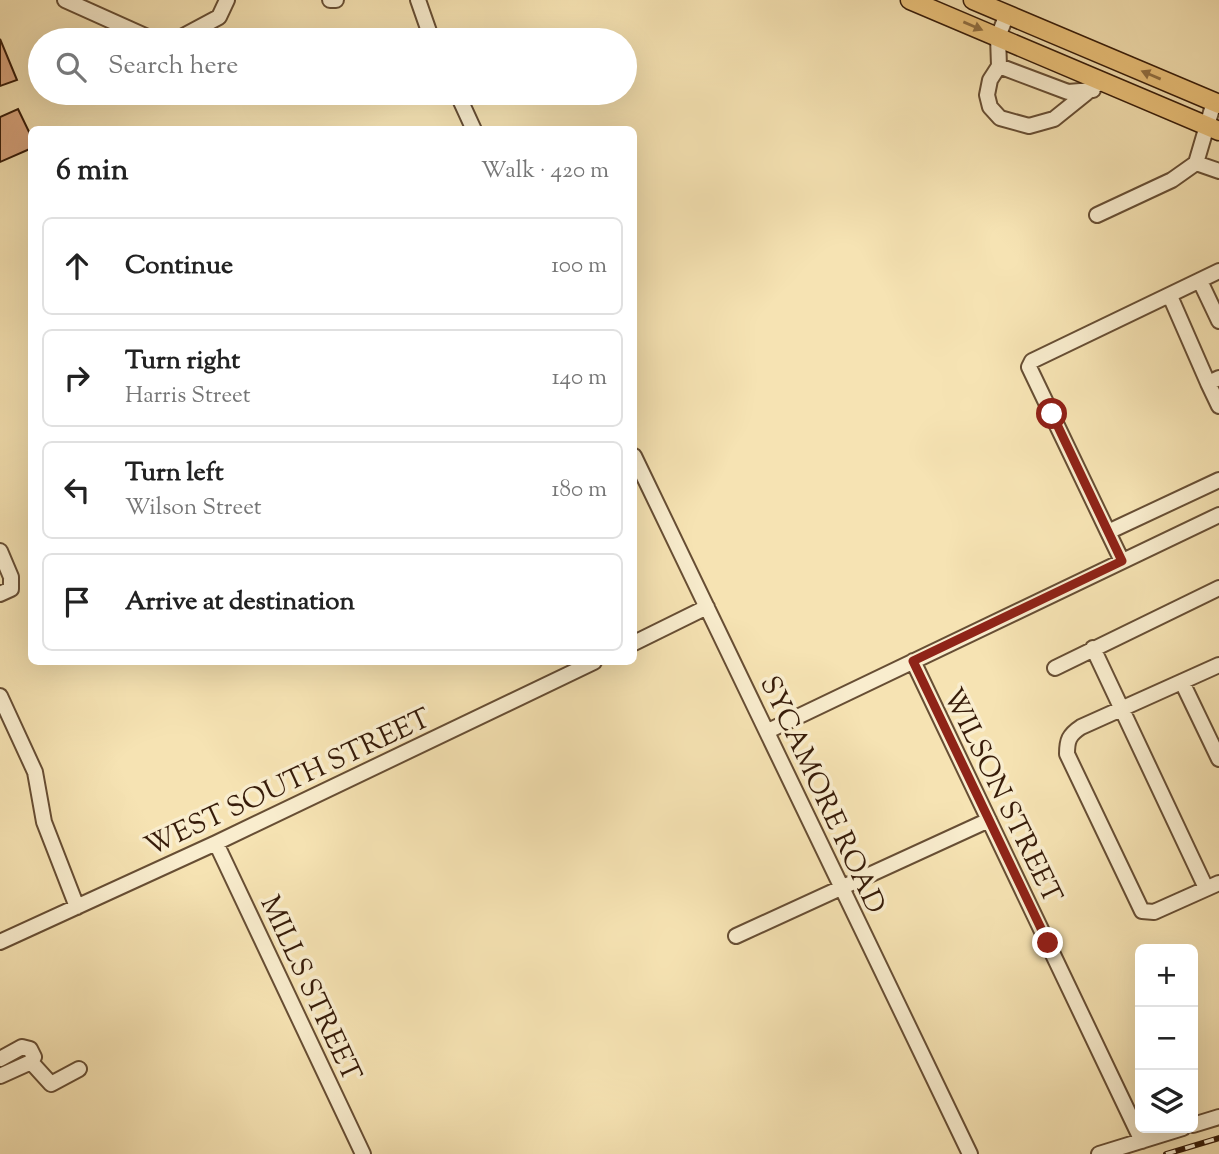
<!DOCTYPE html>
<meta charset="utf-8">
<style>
:root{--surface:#fff;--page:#f2f2f2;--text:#222;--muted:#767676;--line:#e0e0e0}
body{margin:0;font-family:"Sorts Mill Goudy",serif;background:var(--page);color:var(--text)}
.controls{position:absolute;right:21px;bottom:21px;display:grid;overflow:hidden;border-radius:10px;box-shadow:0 7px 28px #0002}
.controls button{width:63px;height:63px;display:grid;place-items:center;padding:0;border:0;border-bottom:2px solid var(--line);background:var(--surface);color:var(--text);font:35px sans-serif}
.stop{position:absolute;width:21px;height:21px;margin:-16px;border:5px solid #8f2418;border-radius:50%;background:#fff}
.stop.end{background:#8f2418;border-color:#fff;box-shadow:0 2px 7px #0008}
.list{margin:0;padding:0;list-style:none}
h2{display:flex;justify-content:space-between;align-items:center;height:91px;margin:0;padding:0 28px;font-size:30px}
h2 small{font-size:23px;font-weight:400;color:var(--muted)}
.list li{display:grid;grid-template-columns:46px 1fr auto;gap:21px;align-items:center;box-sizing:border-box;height:98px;margin:0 14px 14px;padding:0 14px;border:2px solid var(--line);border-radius:10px}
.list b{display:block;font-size:26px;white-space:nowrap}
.list p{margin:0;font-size:23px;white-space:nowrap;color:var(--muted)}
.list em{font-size:23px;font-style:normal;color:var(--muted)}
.icon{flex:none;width:38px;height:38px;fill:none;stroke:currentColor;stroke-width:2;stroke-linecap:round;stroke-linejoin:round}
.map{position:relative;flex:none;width:1219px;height:1154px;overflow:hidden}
.search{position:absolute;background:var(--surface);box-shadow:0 7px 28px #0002;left:28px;top:28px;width:609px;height:77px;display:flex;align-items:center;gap:18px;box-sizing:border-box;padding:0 24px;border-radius:38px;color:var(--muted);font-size:26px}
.panel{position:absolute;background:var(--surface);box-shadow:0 7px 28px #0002;left:28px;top:126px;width:609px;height:539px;border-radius:10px}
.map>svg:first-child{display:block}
.building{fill:#d9a57e;stroke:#371c09;stroke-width:2}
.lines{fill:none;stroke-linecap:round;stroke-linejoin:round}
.minor-casing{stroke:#674e34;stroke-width:18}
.major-casing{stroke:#371c09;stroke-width:21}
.minor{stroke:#f9edce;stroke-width:14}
.major{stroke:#ebc27a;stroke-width:18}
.rail-casing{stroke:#371c09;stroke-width:6}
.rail{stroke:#f9edce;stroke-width:3.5;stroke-dasharray:10;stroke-linecap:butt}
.oneway{fill:#916f42}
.route{stroke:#8f2418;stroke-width:9}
.labels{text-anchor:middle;stroke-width:7;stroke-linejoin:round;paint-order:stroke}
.street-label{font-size:28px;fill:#371c09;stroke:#f9edce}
</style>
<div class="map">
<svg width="1219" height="1154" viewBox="0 0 1219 1154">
<rect width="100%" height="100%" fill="#f6e3b3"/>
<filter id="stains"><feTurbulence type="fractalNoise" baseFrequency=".00286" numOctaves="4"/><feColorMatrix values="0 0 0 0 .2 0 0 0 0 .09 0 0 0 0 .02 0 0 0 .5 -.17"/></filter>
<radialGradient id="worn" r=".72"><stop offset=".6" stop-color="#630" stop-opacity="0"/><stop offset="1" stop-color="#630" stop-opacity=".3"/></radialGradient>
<path class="building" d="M0 39 17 80 0 86Z
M18 109 32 138V148L0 162V117Z"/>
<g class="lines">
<defs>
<path id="minor" d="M65 0 154 40
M330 0H336
M418 0 432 40
M1007 14 998 37 999 66 990 80 987 95 990 107 1000 118 1029 126 1054 119 1100 82
M176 40 219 17 227 0
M999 66 1068 92 1093 90
M457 93 474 130
M1214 102 1196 163 1219 171
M1097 215 1172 180 1196 163
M1219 271 1032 361 1029 367 1108 532 1219 480
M1200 281 1219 321
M1170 296 1208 383
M1219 378 1208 383 1219 406
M634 456 970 1154
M1108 532 1122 561
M0 551 11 577V589L0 594
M634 643 707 607
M1093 648 1206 888
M913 661 1142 1141
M1219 665 1081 727C1069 735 1067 740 1067 754L1142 911 1154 912 1219 883
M1055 668 1219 588
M1182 682 1219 759
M0 696 35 772 44 822 77 907
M768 731 1219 515
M216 843 363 1154
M736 936 989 820
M0 942 216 843 594 662
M0 1059 22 1047 30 1049 34 1057 31 1062 0 1076
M31 1062 51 1084 79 1069
M1193 1125 1219 1117
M1099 1154 1183 1128"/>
<path id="major" d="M910 0 1219 131
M973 0 1219 104"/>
</defs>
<use href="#minor" class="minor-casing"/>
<use href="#major" class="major-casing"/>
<use href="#minor" class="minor"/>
<use href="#major" class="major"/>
<defs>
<path id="rail" d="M1166 1154 1219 1138"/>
</defs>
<use href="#rail" class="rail-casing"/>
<use href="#rail" class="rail"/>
</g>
<defs><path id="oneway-solid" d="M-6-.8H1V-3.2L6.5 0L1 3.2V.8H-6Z" transform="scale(1.75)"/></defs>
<g class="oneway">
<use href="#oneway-solid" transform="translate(973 26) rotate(23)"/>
<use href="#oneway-solid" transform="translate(1151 75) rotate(-157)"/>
</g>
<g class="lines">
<path class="route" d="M1048 943 913 661 1122 561 1052 414"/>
</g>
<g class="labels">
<g class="street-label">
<text transform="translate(287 781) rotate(-25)" y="10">WEST SOUTH STREET</text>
<text transform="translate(824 794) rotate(65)" y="10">SYCAMORE ROAD</text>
<text transform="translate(1004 795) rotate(64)" y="10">WILSON STREET</text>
<text transform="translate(312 988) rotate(65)" y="10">MILLS STREET</text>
</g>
</g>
<rect width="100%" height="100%" filter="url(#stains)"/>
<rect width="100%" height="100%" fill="url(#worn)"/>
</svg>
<div class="controls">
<button>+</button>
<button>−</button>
<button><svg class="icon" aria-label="layers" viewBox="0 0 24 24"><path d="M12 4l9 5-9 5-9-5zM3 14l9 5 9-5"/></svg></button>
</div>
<div class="stop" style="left:1052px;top:414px"></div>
<div class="stop end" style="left:1048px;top:943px"></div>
<div class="search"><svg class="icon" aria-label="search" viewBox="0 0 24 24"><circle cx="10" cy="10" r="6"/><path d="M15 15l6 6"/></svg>Search here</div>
<section class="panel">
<h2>6 min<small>Walk · 420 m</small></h2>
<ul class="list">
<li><svg class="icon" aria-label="ahead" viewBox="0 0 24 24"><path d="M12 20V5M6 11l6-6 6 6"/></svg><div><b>Continue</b></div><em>100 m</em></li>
<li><svg class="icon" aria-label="right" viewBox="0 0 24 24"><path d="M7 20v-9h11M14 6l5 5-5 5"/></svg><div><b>Turn right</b><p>Harris Street</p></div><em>140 m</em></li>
<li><svg class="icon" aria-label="left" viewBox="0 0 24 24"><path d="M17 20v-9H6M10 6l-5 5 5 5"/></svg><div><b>Turn left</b><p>Wilson Street</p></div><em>180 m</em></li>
<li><svg class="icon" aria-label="arrive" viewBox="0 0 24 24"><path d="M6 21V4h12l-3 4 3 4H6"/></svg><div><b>Arrive at destination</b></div></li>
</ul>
</section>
</div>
